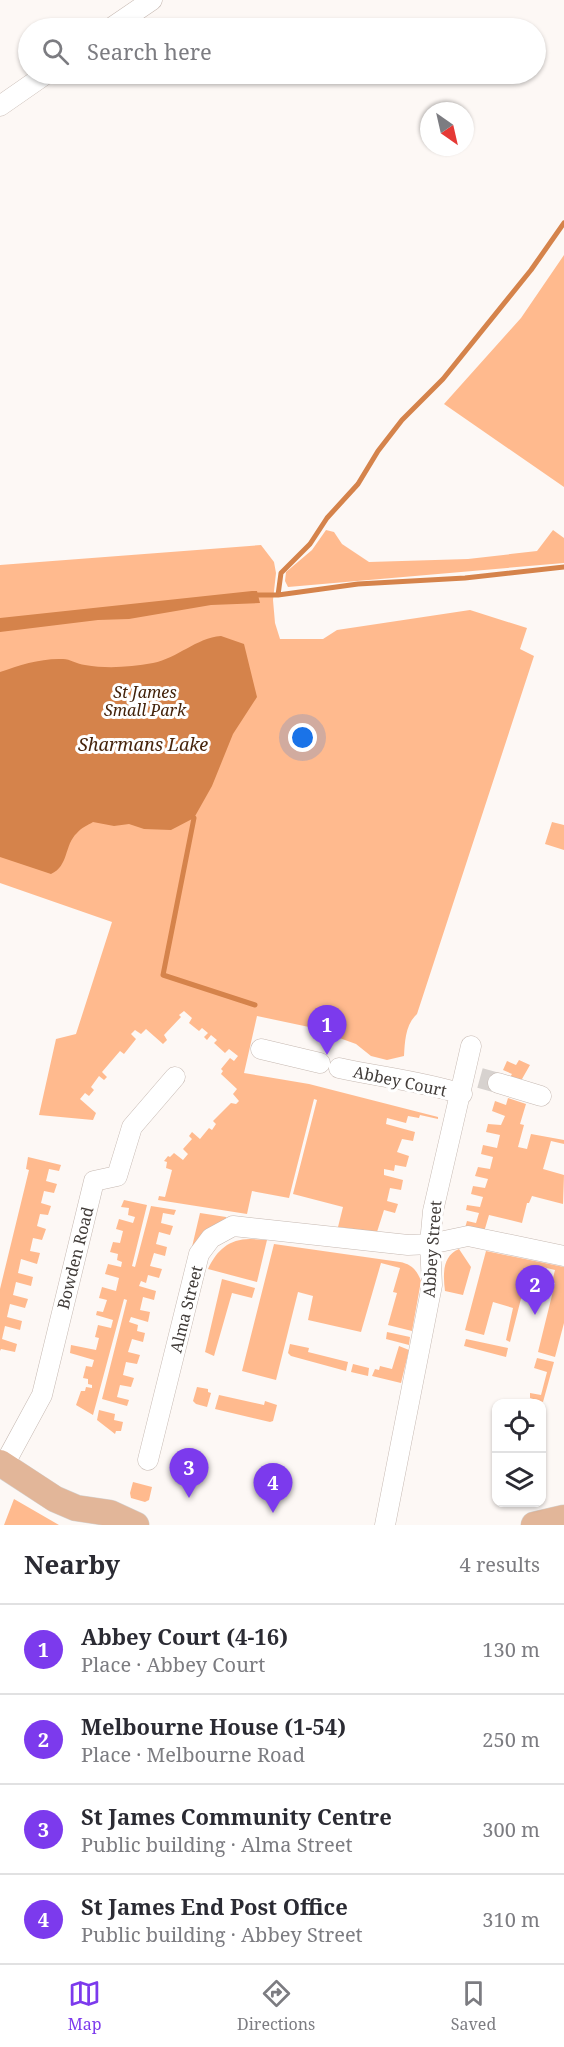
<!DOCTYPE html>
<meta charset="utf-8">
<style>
:root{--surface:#fff;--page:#f7f7f7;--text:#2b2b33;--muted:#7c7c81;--line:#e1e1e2;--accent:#7c3aed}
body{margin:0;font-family:"Noto Serif",serif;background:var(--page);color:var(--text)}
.controls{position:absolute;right:18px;bottom:18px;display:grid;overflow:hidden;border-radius:12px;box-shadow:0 2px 4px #0004}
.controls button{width:54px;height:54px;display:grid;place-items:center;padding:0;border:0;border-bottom:2px solid var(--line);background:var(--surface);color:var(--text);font:30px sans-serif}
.compass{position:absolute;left:420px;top:102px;width:54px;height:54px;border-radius:50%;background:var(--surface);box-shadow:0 2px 4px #0004;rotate:146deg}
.you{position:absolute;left:303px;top:738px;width:21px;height:21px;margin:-15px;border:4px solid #fff;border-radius:50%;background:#1a73e8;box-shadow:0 0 0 9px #1a73e833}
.badge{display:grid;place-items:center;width:39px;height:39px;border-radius:50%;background:var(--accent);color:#fff;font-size:20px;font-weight:700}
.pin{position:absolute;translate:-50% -50px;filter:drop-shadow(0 2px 3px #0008)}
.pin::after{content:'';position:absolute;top:32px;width:21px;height:18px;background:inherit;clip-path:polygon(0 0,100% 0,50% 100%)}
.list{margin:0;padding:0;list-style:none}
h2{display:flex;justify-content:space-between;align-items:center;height:78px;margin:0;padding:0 24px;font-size:26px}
h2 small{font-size:20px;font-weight:400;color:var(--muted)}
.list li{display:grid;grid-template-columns:39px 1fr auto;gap:18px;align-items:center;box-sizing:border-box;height:90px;padding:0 24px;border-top:2px solid var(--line)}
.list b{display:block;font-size:22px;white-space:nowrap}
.list p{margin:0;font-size:20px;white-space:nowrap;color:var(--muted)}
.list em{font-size:20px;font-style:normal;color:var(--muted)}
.icon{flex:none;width:33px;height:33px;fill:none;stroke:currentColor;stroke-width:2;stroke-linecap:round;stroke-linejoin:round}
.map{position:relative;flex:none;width:564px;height:1525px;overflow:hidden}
.search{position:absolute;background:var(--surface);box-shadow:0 2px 4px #0004;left:18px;right:18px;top:18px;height:66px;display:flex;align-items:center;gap:15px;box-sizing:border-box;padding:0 21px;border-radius:33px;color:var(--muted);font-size:22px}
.sheet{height:438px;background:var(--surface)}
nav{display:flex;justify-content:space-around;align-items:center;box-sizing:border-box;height:84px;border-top:2px solid var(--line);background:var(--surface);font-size:16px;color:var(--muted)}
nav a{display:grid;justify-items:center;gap:3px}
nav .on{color:var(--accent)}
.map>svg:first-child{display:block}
.green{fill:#ffba8e}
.water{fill:#d5834b}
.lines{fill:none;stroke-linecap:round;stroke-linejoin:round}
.stream{stroke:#d5834b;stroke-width:5}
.minor-tunnel{stroke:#d7d2cf;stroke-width:20;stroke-dasharray:20 10;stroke-linecap:butt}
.minor-casing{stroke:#c6b9b2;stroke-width:21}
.major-casing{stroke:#d5d4d3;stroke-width:27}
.minor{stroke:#fff;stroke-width:20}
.major{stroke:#e2b699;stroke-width:26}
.labels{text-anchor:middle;stroke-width:6;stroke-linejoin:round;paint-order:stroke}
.park-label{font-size:16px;font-style:italic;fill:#43220a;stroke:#fff}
.street-label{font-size:16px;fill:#413c39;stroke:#fff}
.water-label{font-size:18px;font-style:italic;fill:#46240c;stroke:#fff}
</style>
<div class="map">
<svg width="564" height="1525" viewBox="0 0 564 1525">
<rect width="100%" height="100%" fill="#fdf8f5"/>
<path class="green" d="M564 255V487L444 404 521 318Z
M326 530 334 532 342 544 369 562 468 559 537 551 553 530 564 538V563L288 587 285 581 286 572 312 550Z
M261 545 274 562 276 573 273 600 275 623 280 639H323L337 630 470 610 527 628 520 649 534 656 417 1014C405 1025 405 1042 404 1056L387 1060 371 1056 356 1044 309 1027 257 1016 244 1073 309 1084 438 1117V1119L420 1115 419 1118 408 1116 406 1123 387 1118 386 1124 415 1132 413 1141 402 1139 397 1152 409 1156 406 1167 395 1165 394 1171 384 1169V1175L403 1180 401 1190 390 1188 387 1201 398 1204 395 1213 384 1210 377 1232 338 1227 343 1207 293 1194 317 1100 314 1099 289 1198 252 1191 247 1214 158 1200 159 1196 165 1197 172 1170 166 1168 167 1162 164 1161 168 1156 170 1157 174 1153 183 1160 188 1154 183 1149 192 1139 189 1136 192 1132 200 1139 209 1128 212 1130 216 1124 213 1121 231 1103 236 1104 239 1101 233 1094 237 1089 221 1074 223 1071 221 1069 230 1058 234 1061 238 1056 229 1049 225 1053 214 1043 217 1040 211 1035 207 1040 204 1037 208 1033 202 1028 199 1031 189 1023 192 1018 184 1011 179 1015 181 1017 164 1035 167 1040 163 1044 146 1029 141 1034 135 1030 131 1034 136 1039 124 1054 120 1051 102 1072 107 1077 104 1080 99 1076 91 1087 94 1090 89 1096 85 1093 80 1099 96 1113 93 1120 39 1115 56 1039 76 1034 112 922 0 883V565Z
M552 822 564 825V850L545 844Z
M519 1060 530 1065 522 1079 508 1080 512 1074 503 1070 507 1061 516 1065Z
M508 1098 526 1104 520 1124 524 1125 518 1147 527 1149 531 1134 564 1140V1144L551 1141 543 1169 564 1175 563 1204 532 1196 529 1203H527L522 1223 489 1215 484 1232 465 1228 467 1221 476 1223 479 1213 466 1210 467 1205 480 1207 483 1197 471 1194 473 1186 485 1188 488 1179 475 1176 478 1167 490 1169 493 1157 481 1154 483 1145 497 1148 500 1135 486 1132 488 1124 501 1125 505 1116 492 1111 495 1101 506 1105Z
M28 1157 61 1165 59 1171 49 1169 46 1181 57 1184 54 1193 44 1191 41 1203 51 1206 48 1215 40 1214 37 1226 46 1229 42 1240 33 1238 30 1251 40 1253 37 1264 21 1259 18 1273 33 1277 31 1286 16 1282 13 1295 28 1299 25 1308 10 1304 7 1317 22 1321 20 1330 5 1326 2 1339 17 1344 15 1352 1 1349 0 1351V1289L29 1170 26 1169Z
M124 1200 147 1205 132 1266 135 1267 151 1206 176 1210 174 1215 163 1213 161 1223 173 1226 170 1235 159 1232 156 1244 167 1247 165 1256 154 1253 150 1266 162 1269 159 1278 148 1275 146 1283 141 1281 139 1286 156 1291 154 1300 143 1297 140 1310 150 1312 148 1322 131 1317 129 1322 138 1325 137 1331 145 1333 143 1342 132 1339 128 1352 140 1355 137 1364 126 1362 123 1375 134 1378 131 1387 120 1385 117 1397 129 1400 127 1406 102 1399 127 1300 124 1299 93 1415 76 1405 81 1391H85L86 1387 92 1388V1385L88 1384V1379L83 1378 86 1366 92 1367 94 1360 70 1353 71 1345 96 1350 99 1338 95 1337 98 1325 111 1328 113 1320 96 1315 97 1311 103 1312 107 1300 99 1298 102 1287 116 1291 119 1278 105 1274 108 1264 121 1267 122 1262 117 1260 118 1254 110 1252 113 1242 120 1243 123 1231 116 1229 119 1219 133 1223 135 1217 128 1215 129 1208 121 1207Z
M200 1213 226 1217 228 1222 191 1251Z
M250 1239 267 1240 257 1282 208 1269C217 1250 229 1239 250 1239Z
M274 1244 400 1262C411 1264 417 1270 421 1281L412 1331 388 1325 397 1293 393 1292 400 1268 381 1263 361 1332 308 1320 313 1296 298 1292 276 1380 242 1371Z
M459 1249 471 1267 463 1295 445 1291C443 1275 442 1256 459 1249Z
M486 1251 564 1267V1323L555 1357 538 1352 555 1283 552 1282 555 1270 534 1265 531 1276 527 1275 510 1342 506 1340 513 1308 493 1302 484 1335 465 1330Z
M222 1279 255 1288 252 1298 232 1293 214 1356 205 1352Z
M387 1332 410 1337 409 1345 386 1339Z
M466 1339 508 1348 506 1357 464 1346Z
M290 1344 309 1348 308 1352 348 1362 346 1371 291 1356 288 1353Z
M399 1346 409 1350 401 1383 372 1376 375 1369 379 1370 380 1366 392 1369Z
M537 1358 554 1362 543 1402 530 1398V1393L541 1395 547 1372 534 1368Z
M353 1364 369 1368 368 1376 351 1372Z
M197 1387 208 1389V1392L211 1393 207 1407 196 1404 193 1401Z
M219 1395 264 1405 265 1401 277 1405 273 1421 270 1422 215 1409Z
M99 1410 115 1414 114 1420 123 1422 121 1431H116L115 1434 97 1420Z
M133 1482 152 1487 149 1500 145 1502 131 1498 130 1493Z
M14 1499 59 1525H4Z"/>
<path class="water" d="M252 591H257L260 603 211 605 129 619 98 620 0 632V618Z
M221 636 244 644 257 697 233 734 212 786 194 818 171 830 144 829 129 824 114 826 93 822C88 825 81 828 77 833 64 845 69 866 51 874L0 857V672C20 665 41 658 63 659 70 659 77 664 85 665 108 669 130 667 153 663 178 658 196 638 221 636Z"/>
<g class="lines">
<path class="stream" d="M252 595H278L358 584 465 578 564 567
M278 595 281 573 310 544 327 518 358 484 378 451 402 420 443 379 531 270 564 223
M194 818 163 975 255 1005"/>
<path class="minor-tunnel" d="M480 1078 498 1083"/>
<defs>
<path id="minor" d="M111 28 152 0
M0 106 46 74
M261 1049 320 1063
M339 1068C380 1077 421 1081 462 1094
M498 1083 541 1096
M148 1460 199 1254 211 1238 233 1226 408 1245 430 1244 468 1236 564 1256
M4 1465 42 1395 94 1181 117 1176 132 1127 175 1077
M385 1525 432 1285 430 1244 433 1211 471 1046"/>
<path id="major" d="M0 1463 55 1499 76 1508 110 1513 136 1525
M534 1525 564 1518"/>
</defs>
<use href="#minor" class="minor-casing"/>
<use href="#major" class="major-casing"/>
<use href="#minor" class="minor"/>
<use href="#major" class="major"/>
</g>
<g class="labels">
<g class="park-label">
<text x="145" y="698">St James<tspan x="145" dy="18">Small Park</tspan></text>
</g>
<g class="street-label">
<text transform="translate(400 1081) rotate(12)" y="6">Abbey Court</text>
<text transform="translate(432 1249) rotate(-86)" y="6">Abbey Street</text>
<text transform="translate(75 1258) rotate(-76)" y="6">Bowden Road</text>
<text transform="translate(186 1309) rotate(-76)" y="6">Alma Street</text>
</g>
<g class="water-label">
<text x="143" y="751">Sharmans Lake</text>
</g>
</g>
</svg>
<div class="controls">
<button><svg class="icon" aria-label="locate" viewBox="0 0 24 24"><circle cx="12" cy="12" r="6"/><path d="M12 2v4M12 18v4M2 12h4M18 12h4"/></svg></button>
<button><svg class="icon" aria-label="layers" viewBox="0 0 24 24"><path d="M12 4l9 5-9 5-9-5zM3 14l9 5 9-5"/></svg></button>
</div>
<svg class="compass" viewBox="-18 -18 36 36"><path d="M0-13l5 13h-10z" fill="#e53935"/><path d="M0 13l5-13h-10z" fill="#7c7c81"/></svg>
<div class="you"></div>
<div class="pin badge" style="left:327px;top:1055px">1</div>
<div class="pin badge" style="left:535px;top:1315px">2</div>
<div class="pin badge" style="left:189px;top:1498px">3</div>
<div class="pin badge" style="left:273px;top:1513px">4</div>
<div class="search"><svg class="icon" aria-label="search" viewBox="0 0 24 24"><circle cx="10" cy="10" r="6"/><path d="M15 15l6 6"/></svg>Search here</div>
</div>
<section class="sheet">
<h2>Nearby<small>4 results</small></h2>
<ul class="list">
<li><span class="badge">1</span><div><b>Abbey Court (4-16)</b><p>Place · Abbey Court</p></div><em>130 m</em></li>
<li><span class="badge">2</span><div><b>Melbourne House (1-54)</b><p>Place · Melbourne Road</p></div><em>250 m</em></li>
<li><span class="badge">3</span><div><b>St James Community Centre</b><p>Public building · Alma Street</p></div><em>300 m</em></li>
<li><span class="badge">4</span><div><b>St James End Post Office</b><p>Public building · Abbey Street</p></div><em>310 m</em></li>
</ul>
</section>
<nav>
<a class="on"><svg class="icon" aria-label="map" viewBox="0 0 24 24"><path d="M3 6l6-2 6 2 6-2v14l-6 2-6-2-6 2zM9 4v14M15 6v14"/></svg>Map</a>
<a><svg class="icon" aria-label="directions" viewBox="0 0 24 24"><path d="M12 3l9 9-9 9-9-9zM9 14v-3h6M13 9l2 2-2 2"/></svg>Directions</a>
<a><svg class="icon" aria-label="saved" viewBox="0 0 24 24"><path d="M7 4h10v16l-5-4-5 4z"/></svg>Saved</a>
</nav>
